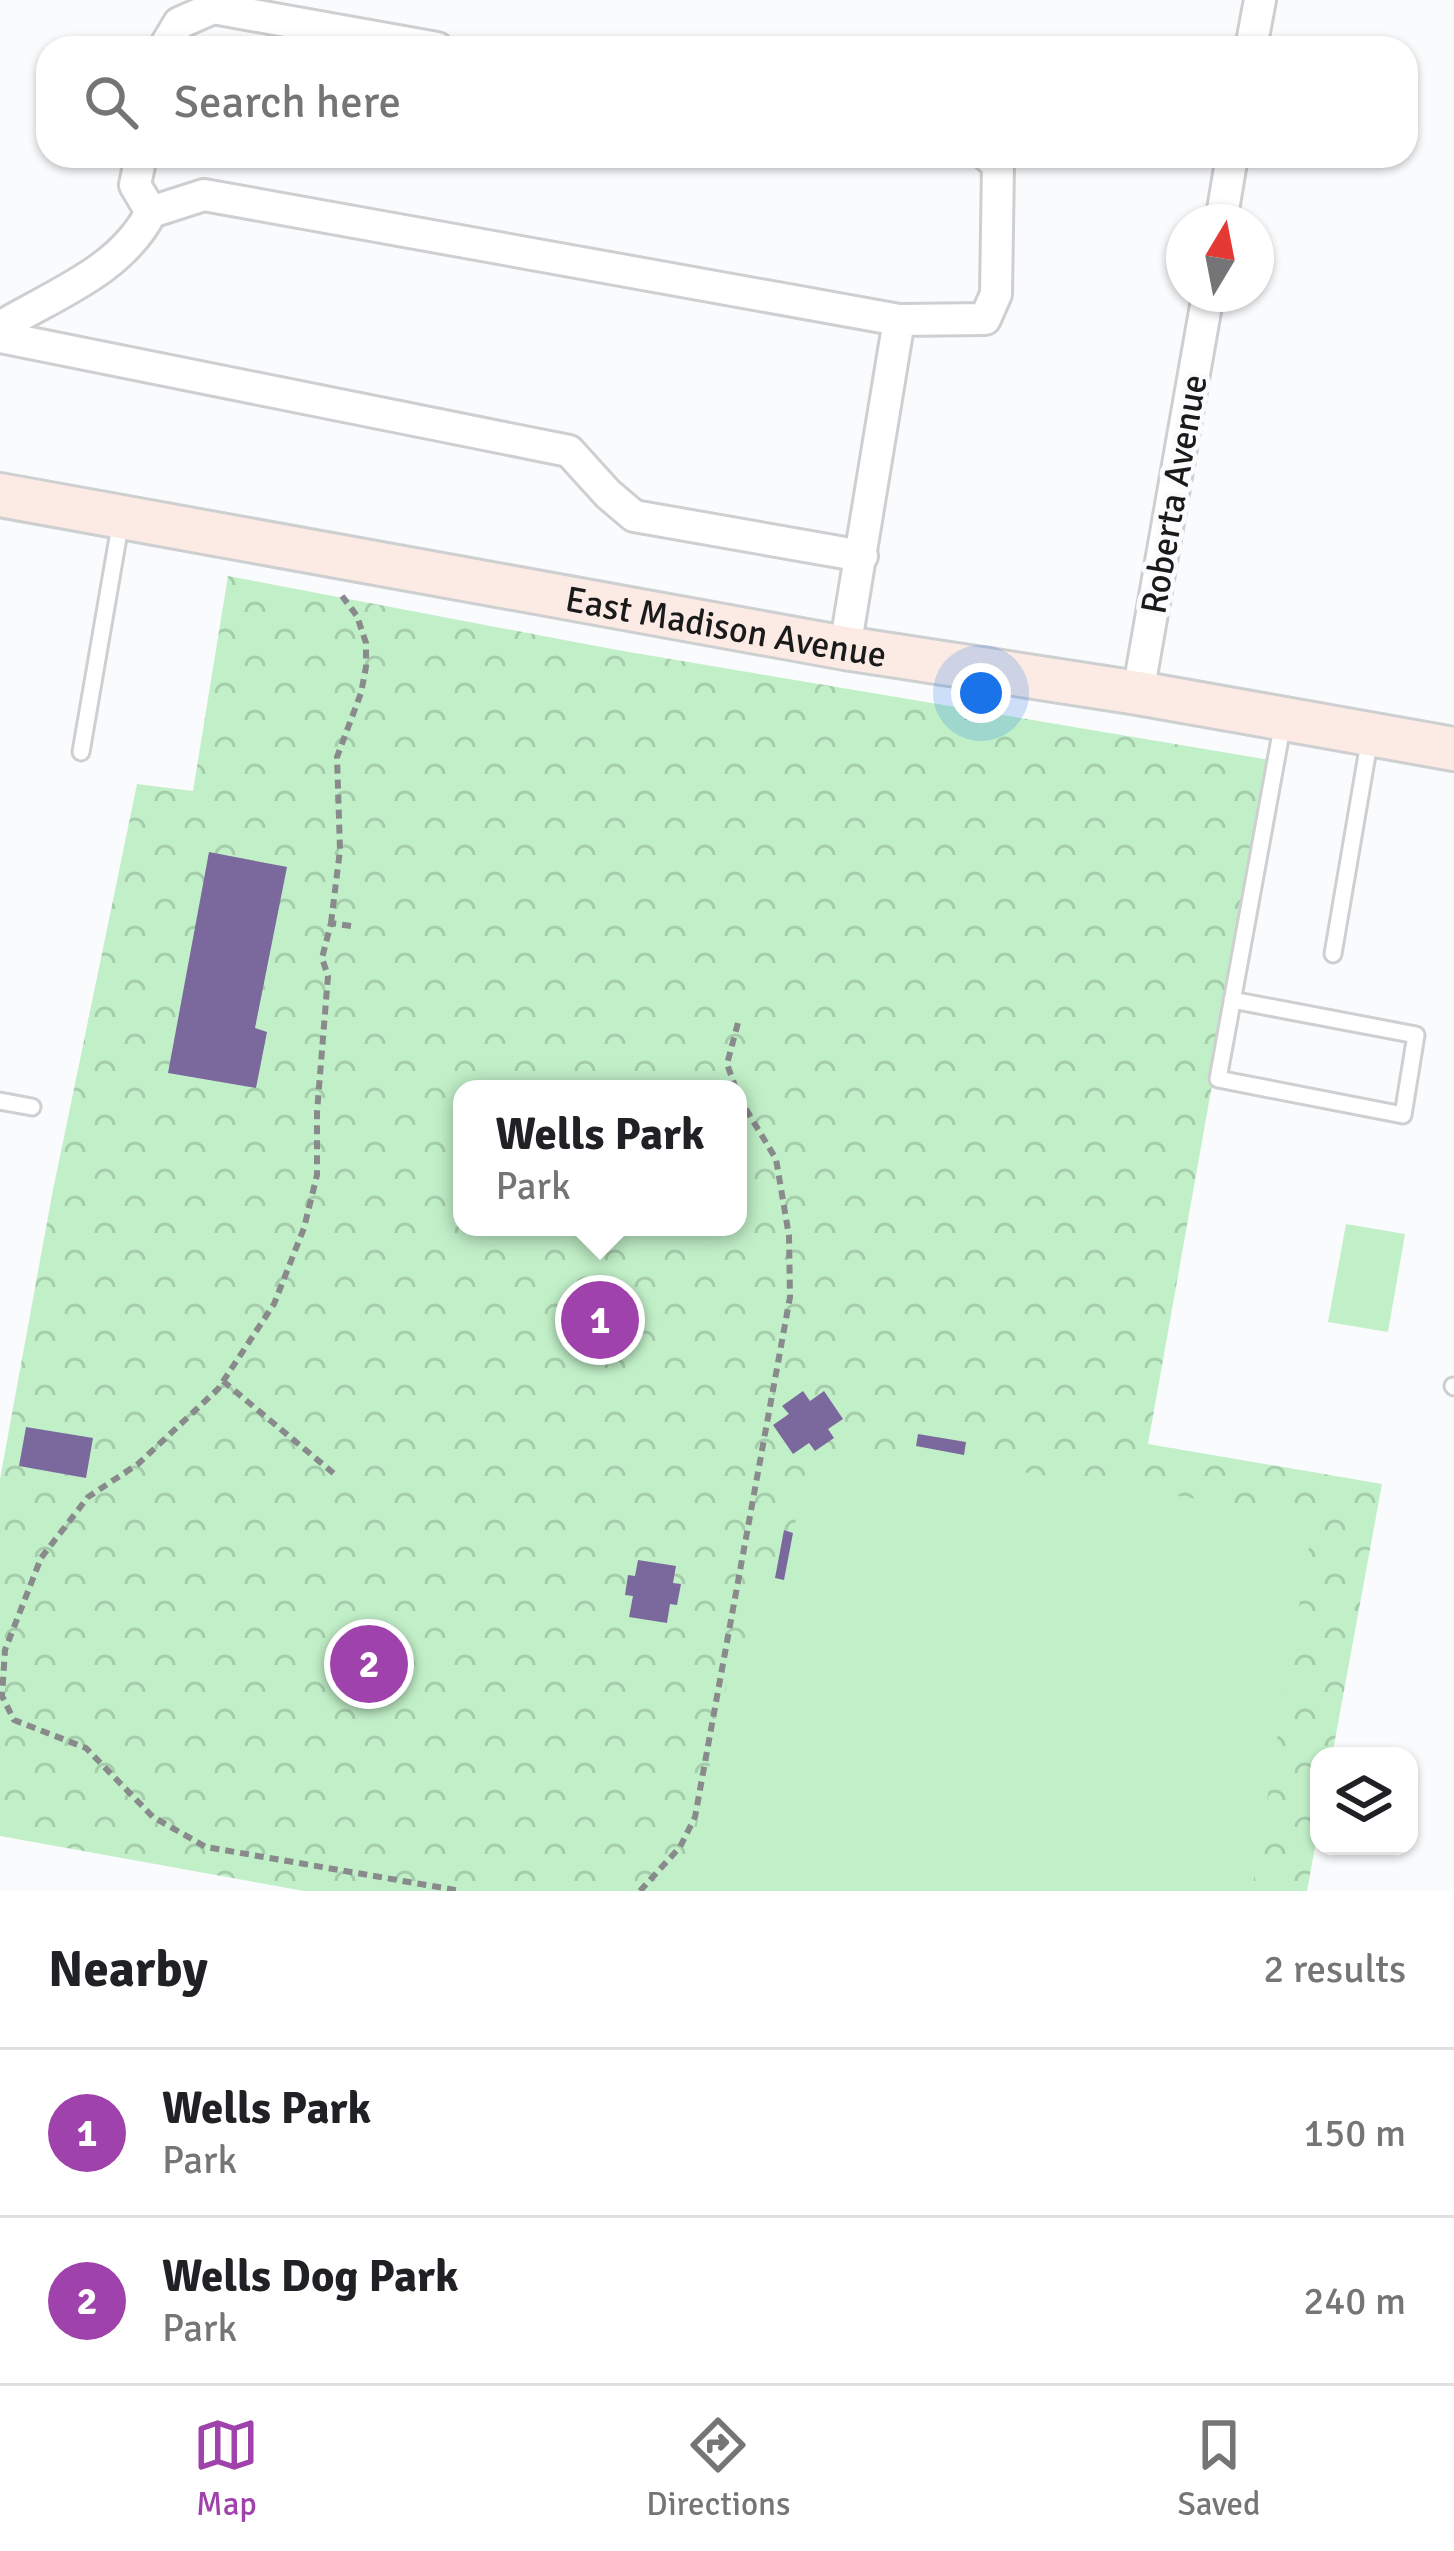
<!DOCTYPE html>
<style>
:root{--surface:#fff;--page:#f6f6f6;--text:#202124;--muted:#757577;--line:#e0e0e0;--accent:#a042ac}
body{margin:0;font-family:Signika,sans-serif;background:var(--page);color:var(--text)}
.controls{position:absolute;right:36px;bottom:36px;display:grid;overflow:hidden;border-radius:24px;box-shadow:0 3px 9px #0004}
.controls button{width:108px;height:108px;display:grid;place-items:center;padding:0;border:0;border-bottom:3px solid var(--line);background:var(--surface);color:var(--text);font:60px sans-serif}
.compass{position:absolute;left:1166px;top:204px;width:108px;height:108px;border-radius:50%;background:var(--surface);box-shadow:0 3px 9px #0004;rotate:10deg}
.you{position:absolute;left:981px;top:693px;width:42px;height:42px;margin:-30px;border:9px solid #fff;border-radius:50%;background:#1a73e8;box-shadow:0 0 0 18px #1a73e833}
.badge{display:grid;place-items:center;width:78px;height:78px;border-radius:50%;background:var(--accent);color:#fff;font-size:39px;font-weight:700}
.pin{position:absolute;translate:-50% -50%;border:6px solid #fff;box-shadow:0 3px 12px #0006}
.popup{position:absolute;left:453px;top:1080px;width:294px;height:156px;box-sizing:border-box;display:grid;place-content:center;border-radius:24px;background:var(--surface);filter:drop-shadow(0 3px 9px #0005);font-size:39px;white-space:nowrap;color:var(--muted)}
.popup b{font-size:45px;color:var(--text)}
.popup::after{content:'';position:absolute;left:50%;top:100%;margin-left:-24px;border:24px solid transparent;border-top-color:var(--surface)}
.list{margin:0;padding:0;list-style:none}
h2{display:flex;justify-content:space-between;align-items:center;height:156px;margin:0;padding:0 48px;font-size:51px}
h2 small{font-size:39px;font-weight:400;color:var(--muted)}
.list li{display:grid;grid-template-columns:78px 1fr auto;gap:36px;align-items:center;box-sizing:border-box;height:168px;padding:0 48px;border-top:3px solid var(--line)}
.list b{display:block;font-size:45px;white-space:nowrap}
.list p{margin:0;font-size:39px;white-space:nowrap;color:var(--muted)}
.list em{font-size:39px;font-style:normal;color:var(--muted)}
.icon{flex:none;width:66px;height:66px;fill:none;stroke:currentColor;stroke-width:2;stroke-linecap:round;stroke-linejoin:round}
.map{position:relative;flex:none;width:1454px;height:1891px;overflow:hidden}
.search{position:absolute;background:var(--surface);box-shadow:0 3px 9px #0004;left:36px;right:36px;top:36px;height:132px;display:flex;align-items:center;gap:30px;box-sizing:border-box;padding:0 42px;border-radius:36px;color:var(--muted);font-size:45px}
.sheet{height:492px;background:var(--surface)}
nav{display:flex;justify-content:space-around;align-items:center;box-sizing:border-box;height:168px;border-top:3px solid var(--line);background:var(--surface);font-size:33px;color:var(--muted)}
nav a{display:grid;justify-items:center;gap:6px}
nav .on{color:var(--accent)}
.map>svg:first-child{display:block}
.park{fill:url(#park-crowns);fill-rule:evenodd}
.garden{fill:#c1f0c8}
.building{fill:#7b699d}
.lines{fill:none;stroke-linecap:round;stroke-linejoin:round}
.lane-casing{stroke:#cecfd1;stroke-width:21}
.street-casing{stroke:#cecfd1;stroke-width:36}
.secondary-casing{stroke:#cecfd1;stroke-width:48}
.path{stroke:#898a8b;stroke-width:6;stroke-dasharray:9 6;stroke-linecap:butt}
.lane{stroke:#fff;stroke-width:15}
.street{stroke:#fff;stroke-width:30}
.secondary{stroke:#fbebe4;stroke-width:42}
.labels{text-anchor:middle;stroke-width:10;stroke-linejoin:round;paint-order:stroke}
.street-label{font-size:36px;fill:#1a1a1b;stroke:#fafbfd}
</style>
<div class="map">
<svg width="1454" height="1891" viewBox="0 0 1454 1891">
<defs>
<pattern id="park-crowns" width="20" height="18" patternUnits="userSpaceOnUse" patternTransform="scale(3)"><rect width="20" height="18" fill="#c1f0c8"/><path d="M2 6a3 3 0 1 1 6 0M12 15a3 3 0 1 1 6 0" fill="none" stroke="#a5cdab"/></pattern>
</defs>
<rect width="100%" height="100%" fill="#fafbfd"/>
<path class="park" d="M228 576 617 650 1270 760 1148 1444 1382 1484 1332 1756H1319V1825L1307 1891H304L0 1836V1479L52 1195 137 784 193 791ZM462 1089H738V1227H462Z"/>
<path class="garden" d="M1346 1224 1405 1234 1388 1332 1328 1322Z
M860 1447 1314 1517 1252 1891H683L729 1674H744L757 1586 782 1589 806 1469Z"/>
<path class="building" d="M209 852 287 867 255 1028 267 1032 256 1088 168 1073Z
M803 1391 810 1401 824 1391 843 1419 828 1429 834 1438 815 1451 809 1443 793 1454 773 1425 789 1414 782 1406Z
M26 1427 93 1438 86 1478 19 1466Z
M918 1434 966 1442 964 1455 916 1446Z
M784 1530 793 1533 784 1580 775 1578Z
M638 1560 676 1566 673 1583 681 1584 677 1605 670 1604 667 1623 629 1617 633 1596 625 1595 628 1575 635 1576Z"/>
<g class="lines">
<defs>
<path id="lane" d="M81 752 121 520
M1333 954 1370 737
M1232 1000 1416 1035 1403 1115 1218 1079 1283 722
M0 1101 32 1107
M1453 1386 1454 1387"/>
<path id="street" d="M164 48 179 23 213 8 437 48
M1251 48 1260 0
M141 156 135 185 151 212 204 195 899 320 985 319 996 294 998 165 988 156
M1221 222 1232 156
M0 327C55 294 121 271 151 212
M0 337 569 451 608 494 634 516 862 556
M845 648 899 320
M1138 693 1208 294"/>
<g id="secondary">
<path id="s1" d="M0 495 845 648 1138 693 1454 749"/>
</g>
</defs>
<use href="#lane" class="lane-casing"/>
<use href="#street" class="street-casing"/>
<use href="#secondary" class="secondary-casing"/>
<path class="path" d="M331 923 340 850 337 757 361 693 366 667V643L357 616 342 596
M351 926 331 923 322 958 328 976 317 1112V1175L304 1228 274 1304 218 1389 138 1464 88 1497 41 1558 5 1650 2 1696 14 1720 86 1748 153 1817 206 1847 461 1891
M736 1089 727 1064 739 1019
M223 1381 338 1477
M640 1891 680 1847 695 1817 790 1297 789 1236 776 1159 738 1096"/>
<use href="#lane" class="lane"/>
<use href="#street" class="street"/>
<use href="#secondary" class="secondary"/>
</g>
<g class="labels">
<g class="street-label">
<text transform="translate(1173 494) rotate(-80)" y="13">Roberta Avenue</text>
<text dy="13" stroke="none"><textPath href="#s1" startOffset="738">East Madison Avenue</textPath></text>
</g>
</g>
</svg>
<div class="controls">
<button><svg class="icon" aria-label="layers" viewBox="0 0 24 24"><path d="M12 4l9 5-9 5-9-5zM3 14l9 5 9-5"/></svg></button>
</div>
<svg class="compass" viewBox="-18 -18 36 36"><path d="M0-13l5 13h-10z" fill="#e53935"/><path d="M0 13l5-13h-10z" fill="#757577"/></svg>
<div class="you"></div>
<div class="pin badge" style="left:600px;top:1320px">1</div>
<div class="popup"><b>Wells Park</b>Park</div>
<div class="pin badge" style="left:369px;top:1664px">2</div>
<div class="search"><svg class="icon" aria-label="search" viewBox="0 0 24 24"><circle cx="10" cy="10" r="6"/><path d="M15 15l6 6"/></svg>Search here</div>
</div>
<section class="sheet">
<h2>Nearby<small>2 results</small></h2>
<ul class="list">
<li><span class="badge">1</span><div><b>Wells Park</b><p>Park</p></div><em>150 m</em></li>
<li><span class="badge">2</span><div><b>Wells Dog Park</b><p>Park</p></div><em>240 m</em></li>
</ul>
</section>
<nav>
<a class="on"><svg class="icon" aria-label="map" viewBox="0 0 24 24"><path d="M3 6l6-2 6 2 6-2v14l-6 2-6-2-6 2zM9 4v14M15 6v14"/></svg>Map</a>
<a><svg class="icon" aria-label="directions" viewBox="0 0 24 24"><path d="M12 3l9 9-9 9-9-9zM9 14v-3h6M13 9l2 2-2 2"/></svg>Directions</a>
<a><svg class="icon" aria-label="saved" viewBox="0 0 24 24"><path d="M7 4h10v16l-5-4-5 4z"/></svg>Saved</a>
</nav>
